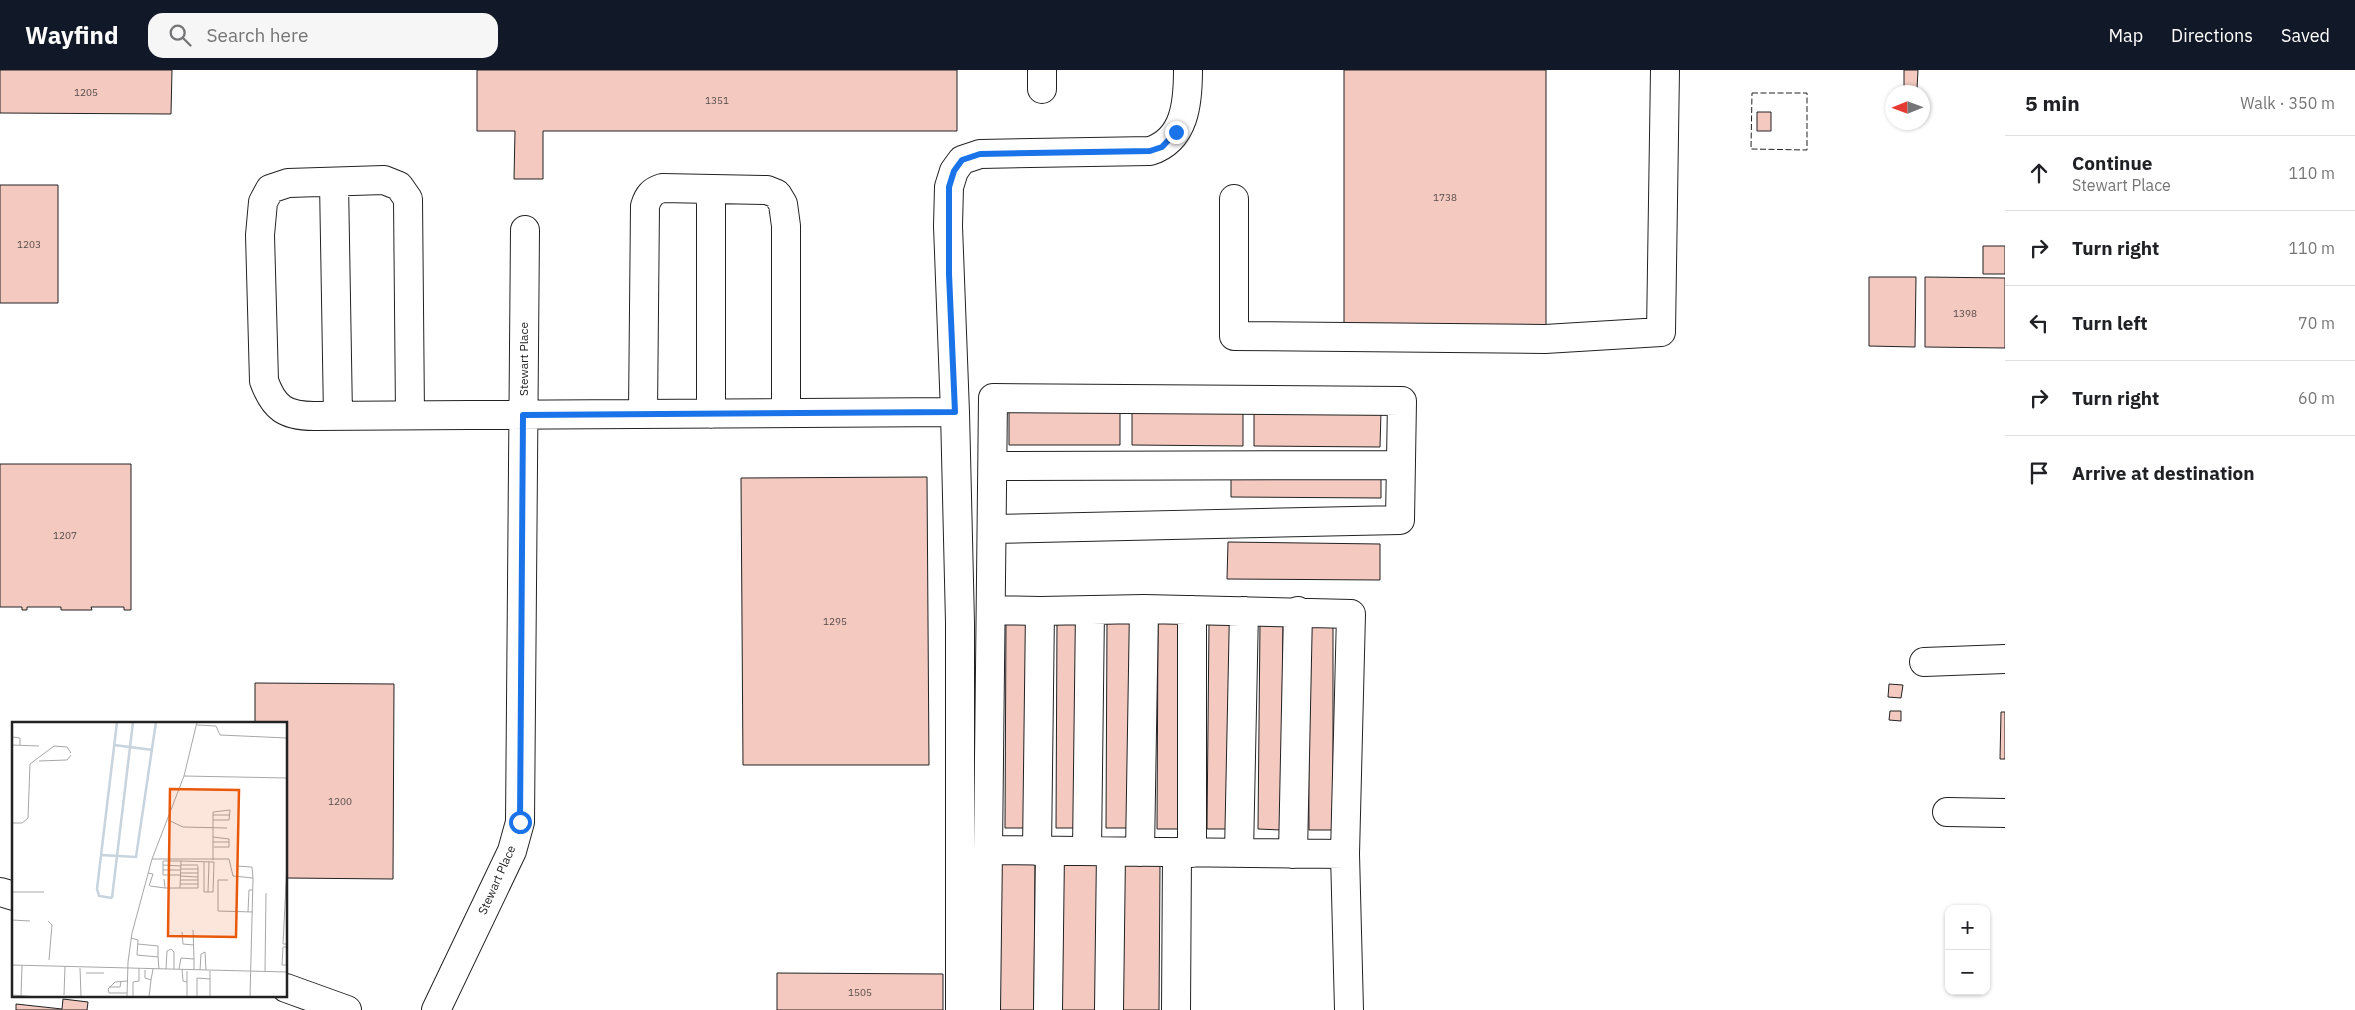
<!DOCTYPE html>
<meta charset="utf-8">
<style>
:root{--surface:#fff;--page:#f6f6f6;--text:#202124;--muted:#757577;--line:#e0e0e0;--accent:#111827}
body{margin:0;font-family:"IBM Plex Sans",sans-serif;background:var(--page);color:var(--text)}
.controls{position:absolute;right:15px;bottom:15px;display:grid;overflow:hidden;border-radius:10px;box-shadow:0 1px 4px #0004}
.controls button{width:45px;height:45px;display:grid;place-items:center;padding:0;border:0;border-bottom:1px solid var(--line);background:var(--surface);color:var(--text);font:25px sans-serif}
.compass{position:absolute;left:1885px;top:15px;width:45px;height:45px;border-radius:50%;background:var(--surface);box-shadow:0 1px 4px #0004;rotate:269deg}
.stop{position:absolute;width:15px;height:15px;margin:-11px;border:4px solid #1a73e8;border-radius:50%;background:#fff}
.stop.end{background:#1a73e8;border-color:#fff;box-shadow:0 1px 5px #0008}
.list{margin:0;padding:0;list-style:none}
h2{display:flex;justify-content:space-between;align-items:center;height:65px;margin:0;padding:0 20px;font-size:21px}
h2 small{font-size:16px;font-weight:400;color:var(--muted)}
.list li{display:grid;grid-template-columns:32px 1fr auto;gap:15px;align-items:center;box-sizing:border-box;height:75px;padding:0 20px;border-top:1px solid var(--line)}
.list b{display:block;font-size:19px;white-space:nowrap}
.list p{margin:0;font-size:16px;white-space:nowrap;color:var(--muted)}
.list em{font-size:16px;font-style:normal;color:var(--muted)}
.icon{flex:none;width:28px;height:28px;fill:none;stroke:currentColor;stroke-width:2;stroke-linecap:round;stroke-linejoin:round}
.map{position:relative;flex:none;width:2005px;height:940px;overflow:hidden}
header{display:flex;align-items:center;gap:30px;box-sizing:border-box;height:70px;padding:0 25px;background:var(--accent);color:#fff}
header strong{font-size:24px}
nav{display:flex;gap:28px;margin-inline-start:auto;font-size:18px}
.search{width:350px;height:45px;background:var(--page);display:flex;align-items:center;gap:12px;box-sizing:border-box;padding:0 18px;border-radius:15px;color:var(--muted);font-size:19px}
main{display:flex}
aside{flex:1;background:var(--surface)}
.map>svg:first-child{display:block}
.building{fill:#f3c9c0;stroke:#222}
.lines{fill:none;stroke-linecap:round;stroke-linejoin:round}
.minor-casing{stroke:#222;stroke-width:30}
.major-casing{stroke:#222;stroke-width:30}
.minor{stroke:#fff;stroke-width:28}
.major{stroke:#fff;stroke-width:28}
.fence{stroke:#222;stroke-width:1;stroke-dasharray:6 2.5;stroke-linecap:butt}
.route{stroke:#1a73e8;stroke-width:6}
.labels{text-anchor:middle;stroke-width:4;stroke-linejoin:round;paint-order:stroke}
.number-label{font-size:10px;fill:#564c4a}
.street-label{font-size:12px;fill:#222;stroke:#fff}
.inset-river{fill:none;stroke:#c7d3dd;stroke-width:2.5}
.inset-road{fill:none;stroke:#a7a7a7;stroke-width:1}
.view{fill:#e8590c;fill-opacity:0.15;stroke:#e8590c;stroke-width:2.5}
.inset-edge{fill:none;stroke:#222;stroke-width:2.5}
</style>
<header>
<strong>Wayfind</strong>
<div class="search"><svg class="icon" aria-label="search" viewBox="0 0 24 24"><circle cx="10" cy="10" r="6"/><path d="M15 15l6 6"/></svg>Search here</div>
<nav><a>Map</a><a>Directions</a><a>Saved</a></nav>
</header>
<main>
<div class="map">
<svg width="2005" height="940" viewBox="0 0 2005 940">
<rect width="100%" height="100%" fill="#fff"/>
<path class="building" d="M0 0H172L171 44 0 43Z
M477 0H957V61H543V109H514L515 61H477Z
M1344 0H1546V255H1344Z
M1904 0H1918L1917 19 1904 18Z
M1757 42H1771V61H1757Z
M0 115H58V233H0Z
M1983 176H2005V204H1983Z
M1869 207H1916L1915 277 1869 276Z
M1925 207 2005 208V278L1925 277Z
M1009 340H1120V375H1009Z
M1132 341H1243V376L1132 375Z
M1254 341 1381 342 1380 377 1254 376Z
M0 394H131V540H124V537H91L92 540H61V537H27V540H22V537H0Z
M1231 404H1381V428L1231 427Z
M927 407 929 695H743L741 408Z
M1228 472 1380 474V510L1227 509Z
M1006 551H1030L1028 758H1005Z
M1057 551H1080L1079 758H1056Z
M1107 551H1131L1130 758H1106Z
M1158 552H1182L1181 759H1157Z
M1209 553H1232L1230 759H1207Z
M1260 553H1283L1281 760 1258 759Z
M1308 553H1333V760H1309Z
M255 613 394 614 393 809 286 808V654H255Z
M1889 614 1903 615 1901 628 1888 627Z
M1890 641H1901V651L1889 650Z
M2001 642H2005V689H2000Z
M1000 791H1035L1034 940H999Z
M1062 793H1098L1097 940H1061Z
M1124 793 1160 794 1159 940H1123Z
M777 903 943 904V940H777Z
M63 929 88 932 87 940H16V934L62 939Z"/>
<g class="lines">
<defs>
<path id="minor" d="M1042 0V19
M334 112 338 346
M711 119V344
M1234 129V266L1545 269 1661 262 1665 0
M643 343 645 136C648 126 652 121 662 118L767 120 777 124 783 134 786 156V343
M410 345 408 129 399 116 384 110 288 113 270 119 263 132 260 165 264 311C274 338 285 346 314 346L955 342
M993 396 1401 395
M991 540 1040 541 1037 781
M1040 541 1144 539 1351 544 1345 784
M1924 592 2005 589
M1947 742 2005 743
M988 780 993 328 1402 331 1400 450 992 459
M1087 781 1090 540
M1140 782 1144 539
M1192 783V540
M1239 783 1244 541
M1293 784 1298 541
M436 940 512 781 520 752 525 160
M960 940V553L955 342 948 156 949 117 954 101 962 90 980 84 1150 81C1185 70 1188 33 1188 0
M986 940 988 780 1345 784 1349 940
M1048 940 1050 781
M1109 940 1111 782
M1176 940 1177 782"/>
<path id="major" d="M0 822 14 826
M286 918 347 940"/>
</defs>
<use href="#minor" class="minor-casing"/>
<use href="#major" class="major-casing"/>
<use href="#minor" class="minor"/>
<use href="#major" class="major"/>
<path class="fence" d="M1752 23H1807V80L1751 79Z"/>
</g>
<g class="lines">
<path class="route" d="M520 752 523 345 955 342 949 204V117L954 101 962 90 980 84 1150 81 1162 77 1176 62"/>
</g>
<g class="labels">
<g class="number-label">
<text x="86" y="26">1205</text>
<text x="717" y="34">1351</text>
<text x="1445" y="131">1738</text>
<text x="29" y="178">1203</text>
<text x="1965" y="247">1398</text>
<text x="65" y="469">1207</text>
<text x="835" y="555">1295</text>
<text x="340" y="735">1200</text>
<text x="860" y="926">1505</text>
</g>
<g class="street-label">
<text transform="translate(524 289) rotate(-90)" y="4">Stewart Place</text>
<text transform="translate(497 810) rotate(-66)" y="4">Stewart Place</text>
</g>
</g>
<g transform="translate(12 652)">
<rect width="275" height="275" fill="#fff"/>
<path class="inset-river" d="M102 23 141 28M89 133 124 135 144 0M100 176 87 174 85 167 105 0M100 176 121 0"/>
<path class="inset-road" d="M185 3 204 4 208 13 275 16M0 15 8 16V23M0 23 27 24M27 39 55 38 59 33M172 54 275 56M201 93H218M156 98 171 105 215 106M0 101H10L16 96 18 42 42 24 55 25 59 31M201 115 217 117V125H202M201 120H217M140 137H217L221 154 241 156 238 275M201 138V90L218 88 217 98H201M169 139 202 140 201 170H192V140M275 142 271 222H275M151 143 169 144M169 143H186M224 144 240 145 241 156M169 147H186M151 148H168M136 151 141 152 137 164M168 151H186M168 154 186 155M168 158H186M216 158H206V189L241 190M168 162H186M138 164 153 166 152 157M153 166H168L169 139H151V153H168M168 166H186V144M0 170H32M196 170 197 140M236 190 237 168H241M0 198 18 199M36 199 40 203 37 238M181 208 182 237M170 210 171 222 182 223M119 216 126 218 125 233 146 235 147 247M126 222 146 224V235M275 225H271L270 243H275M0 243 275 250M68 246 69 274M154 247 155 229 159 227 162 230V247M167 247 169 236 182 237V247M170 247 171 259 175 260M133 248V256L139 258 141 247M188 248 189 232 193 230 194 248M253 249 254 171M74 251H92M97 265H108L109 259M115 271H97L96 267 103 260 115 259M0 273 26 275M52 273 53 244M9 274 10 243M50 275H74M115 275 116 240 120 211 140 137 172 54 185 0M121 275V260L127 259V246M137 275 139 258M175 275V249M185 275V256L198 257M198 275V249"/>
<path class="view" d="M158 67 227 68 224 215 156 214Z"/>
<rect width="275" height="275" class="inset-edge"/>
</g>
</svg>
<div class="controls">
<button>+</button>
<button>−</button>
</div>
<svg class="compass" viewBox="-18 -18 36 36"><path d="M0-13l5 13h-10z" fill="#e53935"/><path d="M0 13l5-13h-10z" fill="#757577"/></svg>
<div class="stop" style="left:520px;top:752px"></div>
<div class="stop end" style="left:1176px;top:62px"></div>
</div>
<aside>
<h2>5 min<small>Walk · 350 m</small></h2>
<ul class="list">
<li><svg class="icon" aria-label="ahead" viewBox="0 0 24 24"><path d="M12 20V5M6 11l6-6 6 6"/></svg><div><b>Continue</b><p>Stewart Place</p></div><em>110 m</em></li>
<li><svg class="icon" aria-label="right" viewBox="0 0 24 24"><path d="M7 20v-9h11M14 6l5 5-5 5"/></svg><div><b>Turn right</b></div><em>110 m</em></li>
<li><svg class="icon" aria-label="left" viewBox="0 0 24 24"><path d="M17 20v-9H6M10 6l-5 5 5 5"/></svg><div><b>Turn left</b></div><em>70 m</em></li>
<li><svg class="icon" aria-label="right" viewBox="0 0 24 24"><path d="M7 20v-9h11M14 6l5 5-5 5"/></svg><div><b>Turn right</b></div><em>60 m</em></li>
<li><svg class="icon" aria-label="arrive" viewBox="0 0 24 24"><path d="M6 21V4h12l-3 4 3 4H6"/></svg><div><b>Arrive at destination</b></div></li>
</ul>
</aside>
</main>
